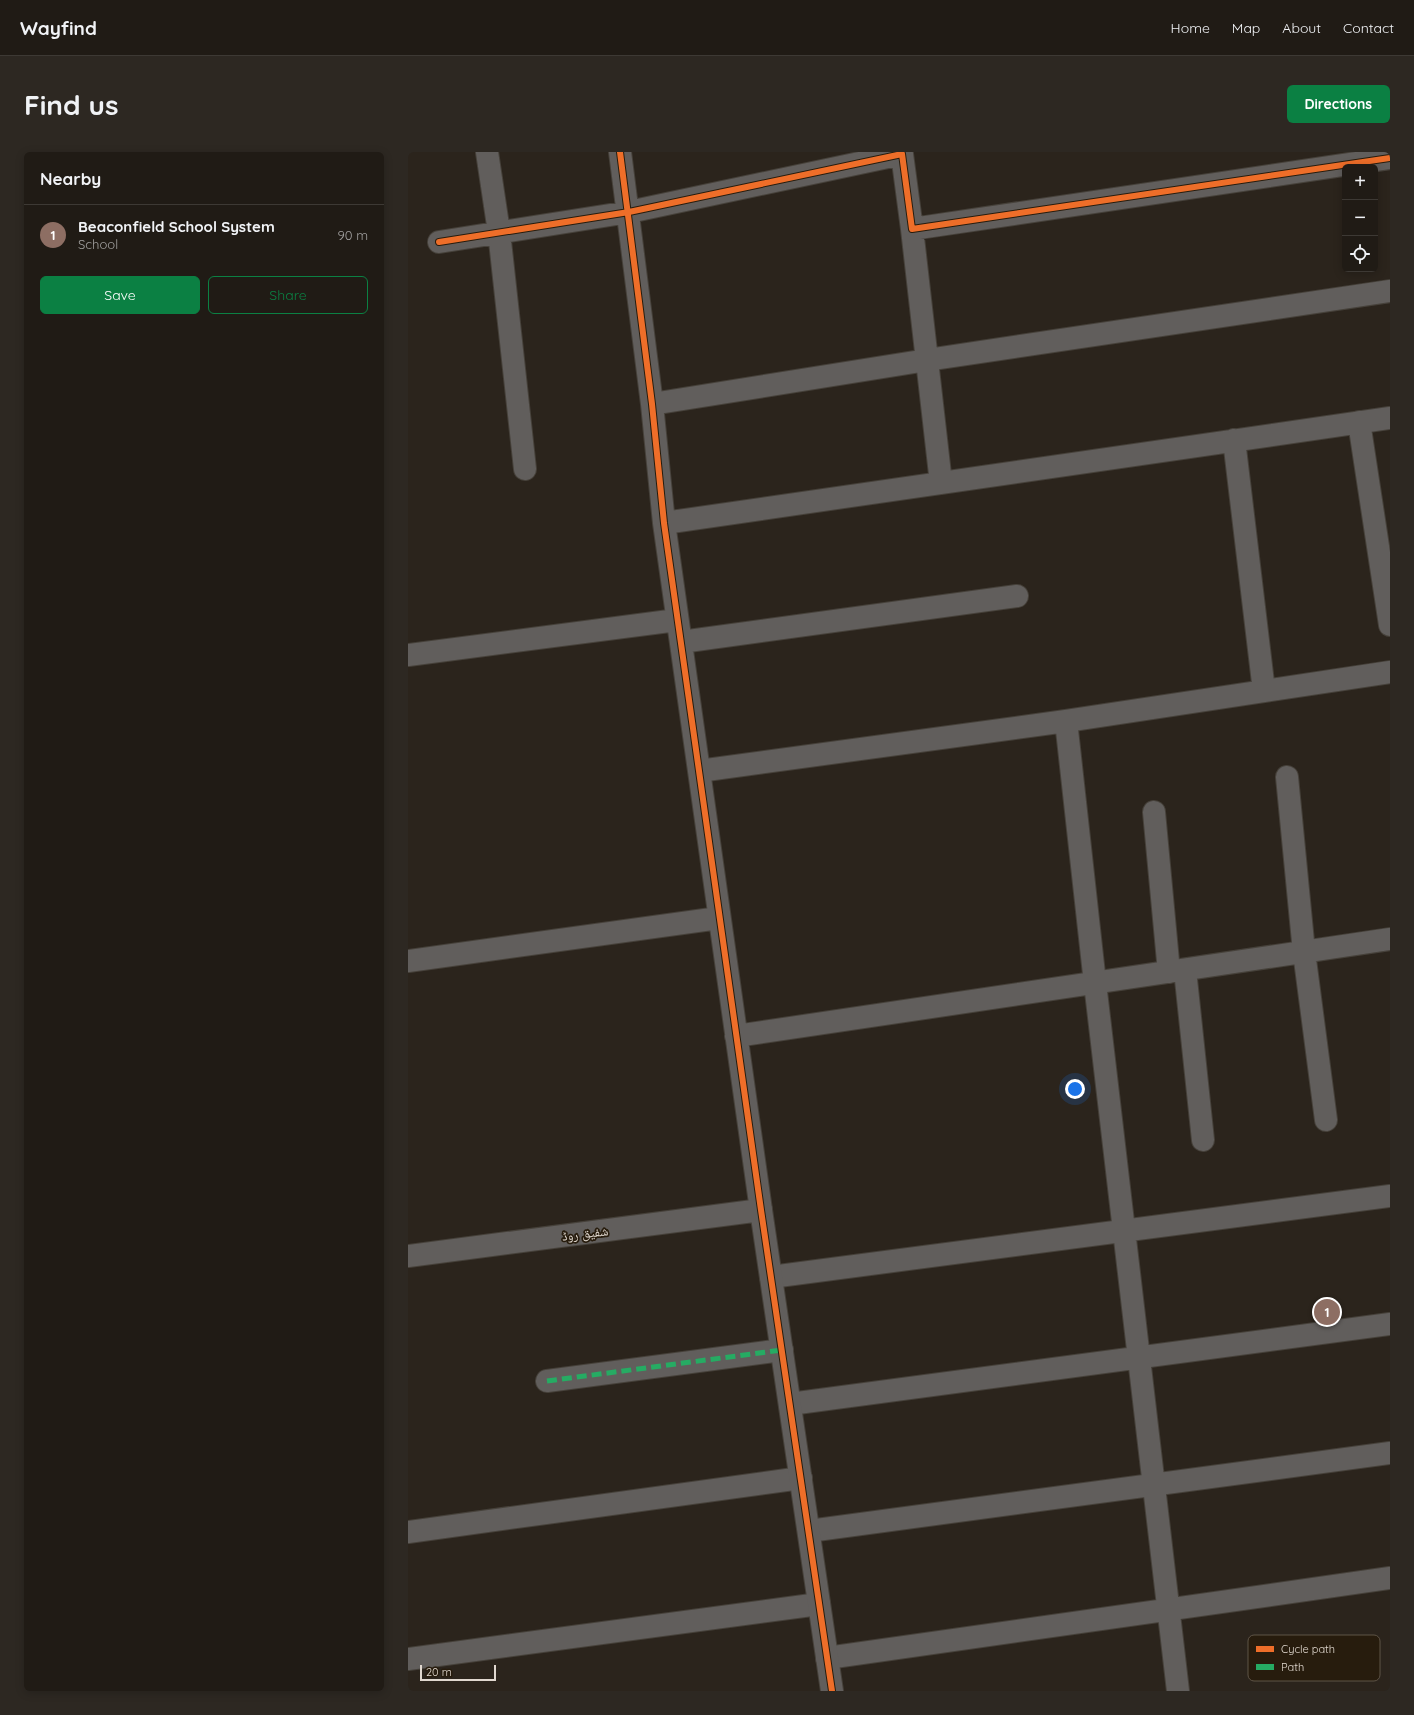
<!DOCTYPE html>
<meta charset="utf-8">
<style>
:root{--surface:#201b15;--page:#2d2822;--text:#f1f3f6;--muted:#a2a1a0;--line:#3d3934;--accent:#0b8043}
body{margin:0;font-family:Quicksand,"Noto Naskh Arabic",sans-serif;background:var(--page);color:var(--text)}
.controls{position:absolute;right:12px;top:12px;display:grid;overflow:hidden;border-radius:6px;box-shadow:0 2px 10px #0003}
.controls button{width:36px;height:36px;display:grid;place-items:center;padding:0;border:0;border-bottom:1px solid var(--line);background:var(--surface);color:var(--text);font:20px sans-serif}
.scale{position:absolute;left:12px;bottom:10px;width:76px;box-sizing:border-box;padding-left:4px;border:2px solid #e0d8cf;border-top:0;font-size:11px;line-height:14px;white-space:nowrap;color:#e0d8cf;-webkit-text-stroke:3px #271c0d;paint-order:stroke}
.you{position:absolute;left:667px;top:937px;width:14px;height:14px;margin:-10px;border:3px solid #fff;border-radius:50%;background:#1a73e8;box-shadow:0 0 0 6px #1a73e833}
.badge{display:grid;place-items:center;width:26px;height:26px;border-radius:50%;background:var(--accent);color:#fff;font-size:13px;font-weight:700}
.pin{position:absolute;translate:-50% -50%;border:2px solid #fff;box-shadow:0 1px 4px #0006}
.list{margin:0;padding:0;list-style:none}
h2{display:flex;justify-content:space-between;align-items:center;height:52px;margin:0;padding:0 16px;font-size:17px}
h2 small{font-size:13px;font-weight:400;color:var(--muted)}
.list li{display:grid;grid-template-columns:26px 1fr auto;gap:12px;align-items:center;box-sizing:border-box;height:60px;padding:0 16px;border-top:1px solid var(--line)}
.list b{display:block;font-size:15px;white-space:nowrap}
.list p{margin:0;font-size:13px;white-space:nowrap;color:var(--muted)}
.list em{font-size:13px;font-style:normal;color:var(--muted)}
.actions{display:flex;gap:8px;padding:12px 16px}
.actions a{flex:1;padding:9px 0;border:1px solid var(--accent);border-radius:6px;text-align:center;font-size:14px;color:var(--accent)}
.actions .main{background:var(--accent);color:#fff}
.icon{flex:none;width:22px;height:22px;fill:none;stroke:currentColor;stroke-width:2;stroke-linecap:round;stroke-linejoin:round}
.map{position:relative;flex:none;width:982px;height:1539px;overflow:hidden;border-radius:6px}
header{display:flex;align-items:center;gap:24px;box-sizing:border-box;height:56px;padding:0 20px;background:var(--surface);border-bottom:1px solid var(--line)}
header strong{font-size:19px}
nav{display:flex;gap:22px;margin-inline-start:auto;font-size:14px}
.intro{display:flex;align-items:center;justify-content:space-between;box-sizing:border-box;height:96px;padding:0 24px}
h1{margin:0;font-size:28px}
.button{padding:10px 18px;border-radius:6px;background:var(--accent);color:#fff;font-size:14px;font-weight:700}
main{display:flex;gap:24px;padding:0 24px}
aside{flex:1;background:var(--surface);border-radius:6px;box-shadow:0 2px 10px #0003}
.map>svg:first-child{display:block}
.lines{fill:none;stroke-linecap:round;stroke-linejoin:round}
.minor-casing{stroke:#46413a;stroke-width:24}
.tertiary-casing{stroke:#46413a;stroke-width:24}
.minor{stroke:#615e5c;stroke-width:22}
.tertiary{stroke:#615e5c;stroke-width:22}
.quiet{stroke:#26ab63;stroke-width:5;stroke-dasharray:10 5;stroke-linecap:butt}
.cycleway-casing{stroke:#271c0d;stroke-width:8}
.cycleway{stroke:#ee6e29;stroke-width:6}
.labels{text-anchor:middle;stroke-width:3.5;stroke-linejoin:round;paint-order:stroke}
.street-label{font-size:13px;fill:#e0d8cf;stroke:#271c0d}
.key{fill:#271c0d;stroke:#5e5447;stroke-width:1}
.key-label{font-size:11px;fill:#e0d8cf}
</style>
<header>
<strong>Wayfind</strong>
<nav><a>Home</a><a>Map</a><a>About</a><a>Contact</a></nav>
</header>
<div class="intro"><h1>Find us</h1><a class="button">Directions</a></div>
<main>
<aside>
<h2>Nearby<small></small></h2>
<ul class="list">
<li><span class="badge" style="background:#8d6e63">1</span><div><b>Beaconfield School System</b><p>School</p></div><em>90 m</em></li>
</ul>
<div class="actions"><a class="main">Save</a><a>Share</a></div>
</aside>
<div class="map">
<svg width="982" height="1539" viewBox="0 0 982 1539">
<rect width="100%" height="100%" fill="#2b241c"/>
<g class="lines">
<defs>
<path id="minor" d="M79 0 91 80 117 317
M212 0 244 252 256 371 353 1058
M504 77 533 331
M31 90 221 60 494 2 504 77 982 6
M244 252 519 208 982 139
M951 270 982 473
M826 288 856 539
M256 371 982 266
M273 490 609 444
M0 503 269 468
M658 569 687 831 770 1539
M291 619 658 569 982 520
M879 625 896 800 918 968
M746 660 761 820
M0 809 311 766
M777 818 795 988
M328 884 982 787
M363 1125 982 1044
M139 1229 374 1198
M382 1252 982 1172
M401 1379 982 1301
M0 1380 393 1326
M419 1506 982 1426
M0 1507 411 1452"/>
<path id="tertiary" d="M0 1104 353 1058 424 1539"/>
</defs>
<use href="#minor" class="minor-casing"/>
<use href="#tertiary" class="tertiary-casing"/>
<use href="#minor" class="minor"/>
<use href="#tertiary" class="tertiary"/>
<path class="quiet" d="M139 1229 374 1198"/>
<defs>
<path id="cycleway" d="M212 0 244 252 256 371 353 1058 424 1539
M31 90 221 60 494 2 504 77 982 6"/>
</defs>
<use href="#cycleway" class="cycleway-casing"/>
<use href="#cycleway" class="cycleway"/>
</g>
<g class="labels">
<g class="street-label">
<text transform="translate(177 1081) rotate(-7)" y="5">شفیق روڈ</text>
</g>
</g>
<rect x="840" y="1483" width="132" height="46" rx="6" class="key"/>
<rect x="848" y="1494" width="18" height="6" fill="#ee6e29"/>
<rect x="848" y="1512" width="18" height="6" fill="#26ab63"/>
<g class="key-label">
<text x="873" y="1501">Cycle path</text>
<text x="873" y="1519">Path</text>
</g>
</svg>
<div class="controls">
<button>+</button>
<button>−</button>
<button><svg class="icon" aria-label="locate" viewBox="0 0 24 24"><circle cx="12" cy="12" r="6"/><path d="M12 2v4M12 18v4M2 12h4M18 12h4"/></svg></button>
</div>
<div class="scale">20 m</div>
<div class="you"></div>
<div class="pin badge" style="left:919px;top:1160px;background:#8d6e63">1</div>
</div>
</main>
